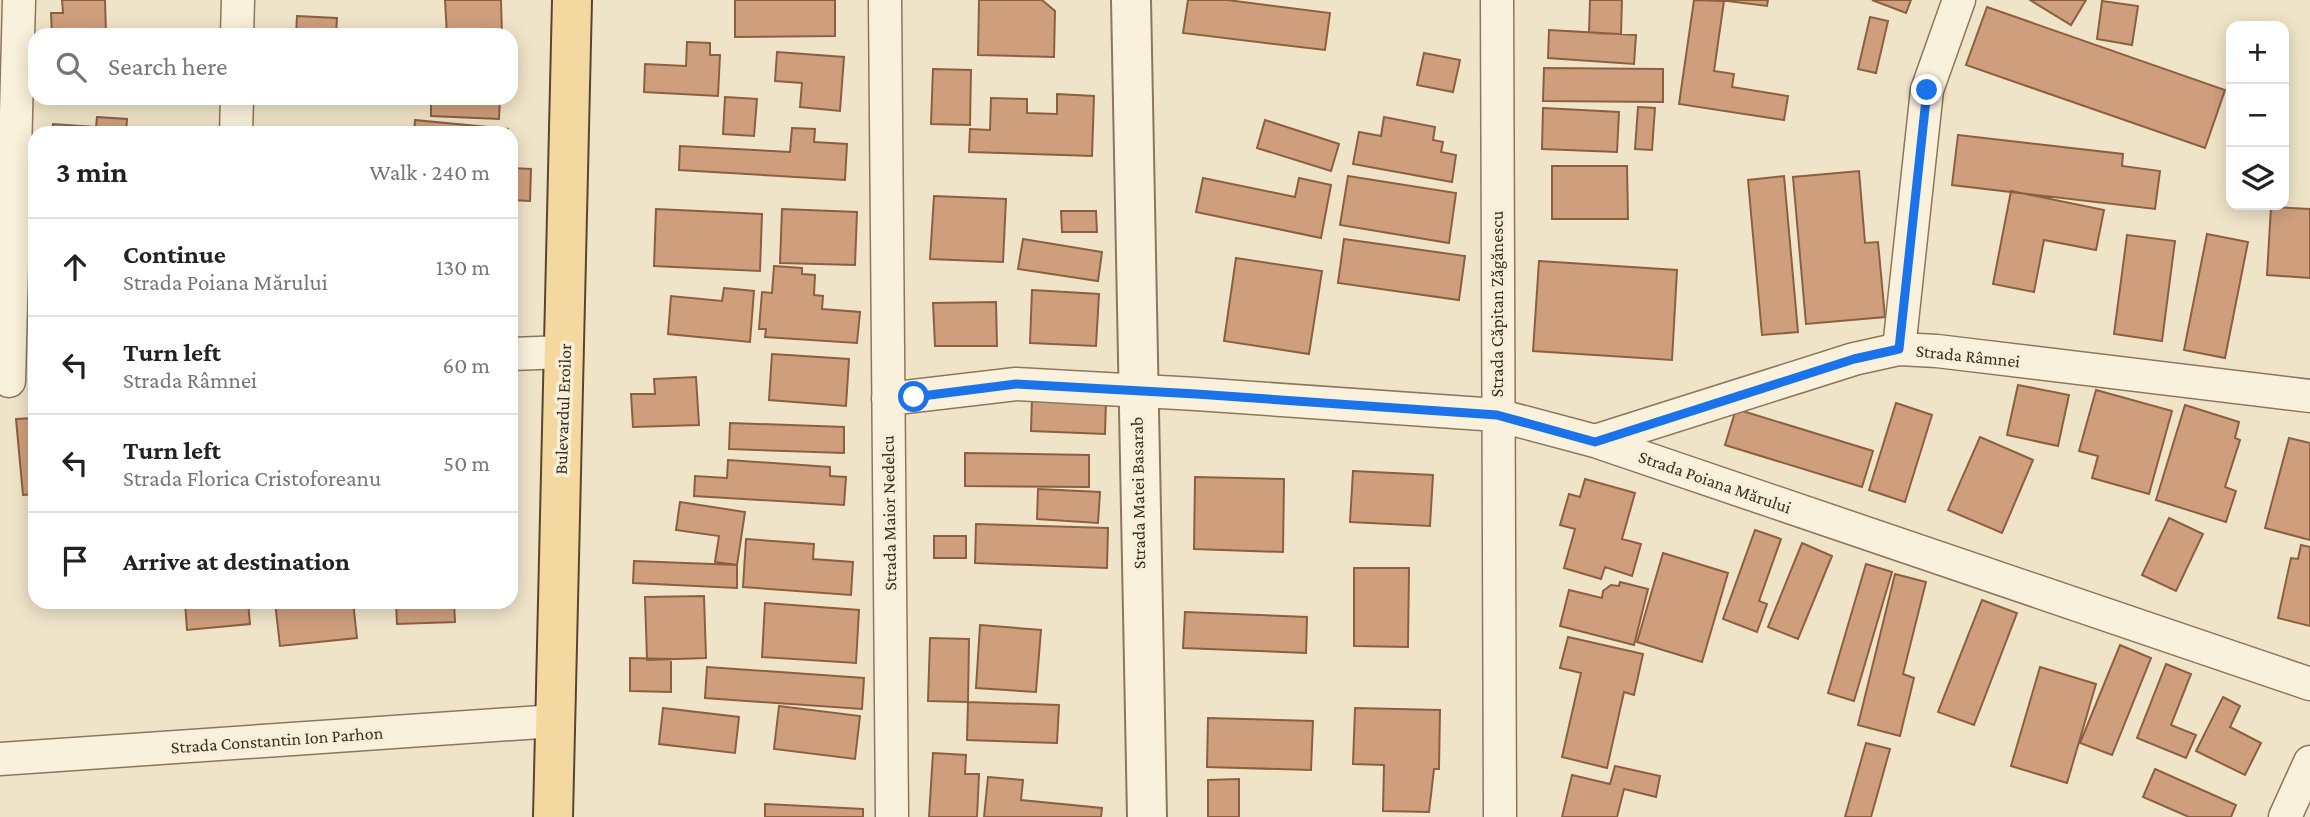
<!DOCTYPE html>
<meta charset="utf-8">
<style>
:root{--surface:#fff;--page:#f2f2f2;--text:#222;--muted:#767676;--line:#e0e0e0}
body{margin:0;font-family:"Crimson Pro",serif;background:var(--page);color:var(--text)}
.controls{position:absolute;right:21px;top:21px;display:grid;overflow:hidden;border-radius:14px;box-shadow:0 4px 18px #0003}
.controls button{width:63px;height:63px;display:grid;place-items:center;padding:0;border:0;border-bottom:2px solid var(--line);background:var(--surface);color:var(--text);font:35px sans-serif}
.stop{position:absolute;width:21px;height:21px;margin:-16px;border:5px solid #1a73e8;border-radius:50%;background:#fff}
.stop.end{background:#1a73e8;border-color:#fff;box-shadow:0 2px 7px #0008}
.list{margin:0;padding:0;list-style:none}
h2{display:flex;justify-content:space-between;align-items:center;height:91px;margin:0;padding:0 28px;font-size:30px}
h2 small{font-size:23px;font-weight:400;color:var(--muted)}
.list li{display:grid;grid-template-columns:46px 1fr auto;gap:21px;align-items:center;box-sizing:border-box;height:98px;padding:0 28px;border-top:2px solid var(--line)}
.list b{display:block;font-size:26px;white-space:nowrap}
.list p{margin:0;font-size:23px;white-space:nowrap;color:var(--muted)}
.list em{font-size:23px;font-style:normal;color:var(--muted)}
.icon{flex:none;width:38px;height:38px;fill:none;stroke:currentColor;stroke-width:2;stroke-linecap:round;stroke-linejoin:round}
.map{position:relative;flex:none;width:2310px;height:817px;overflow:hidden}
.search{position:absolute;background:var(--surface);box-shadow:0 4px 18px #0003;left:28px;top:28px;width:490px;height:77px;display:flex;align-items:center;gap:18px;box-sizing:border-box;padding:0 24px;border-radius:21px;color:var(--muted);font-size:26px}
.panel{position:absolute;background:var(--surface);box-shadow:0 4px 18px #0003;left:28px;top:126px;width:490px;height:483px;border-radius:21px}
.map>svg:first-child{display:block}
.building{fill:#cf9f7d;stroke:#8d5f41;stroke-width:2}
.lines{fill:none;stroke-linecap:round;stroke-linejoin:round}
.minor-casing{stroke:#8d765c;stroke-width:35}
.tertiary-casing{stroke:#8d765c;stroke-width:42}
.primary-casing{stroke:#5b4430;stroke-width:42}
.minor{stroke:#faf1dc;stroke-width:32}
.tertiary{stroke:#faf1dc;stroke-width:38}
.primary{stroke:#f3d9a0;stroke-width:38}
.route{stroke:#1a73e8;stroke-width:9}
.labels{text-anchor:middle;stroke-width:7;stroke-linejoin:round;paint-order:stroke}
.street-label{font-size:18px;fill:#3d2e20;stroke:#f7eed8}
</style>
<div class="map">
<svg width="2310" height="817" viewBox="0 0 2310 817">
<rect width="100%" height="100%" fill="#f0e4c8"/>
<path class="building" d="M62 0H105L106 35H52L51 13H63Z
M445 0H501L502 35H447Z
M735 0H835V36L735 37Z
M979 0H1042L1055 11 1054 57 978 55Z
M1188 0H1227L1330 13 1325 50 1183 33Z
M1590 0H1622L1621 34 1589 33Z
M1694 0 1724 1 1714 71 1734 74 1732 87 1788 96 1784 120 1679 104Z
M1719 0H1768L1767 6Z
M1872 0H1911L1906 13Z
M2030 0H2086L2071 25Z
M2102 1 2138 6 2132 45 2097 39Z
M1987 7 2225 90 2205 148 1966 65Z
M297 16 337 18 336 35H296Z
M1870 17 1888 21 1876 73 1858 69Z
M1549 30 1636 35 1634 64 1548 58Z
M687 42 710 43V55H720L718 96 644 92 645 64 686 66Z
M777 52 844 57 840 111 800 107 802 83 775 81Z
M1424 53 1460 60 1453 92 1417 85Z
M1544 68 1663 69V102L1543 101Z
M933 69 971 70 970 125 931 124Z
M1057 94 1094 96 1092 156 969 152 970 129 990 130 991 98 1027 99V113L1057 114Z
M725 97 757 99 754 136 723 134Z
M54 98H108L107 102 54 100Z
M431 98H500L499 119 431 116Z
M1638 107 1655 108 1652 150 1635 149Z
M1543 108 1619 112 1617 152 1542 149Z
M97 117 127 119 126 133H52L53 124 96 127Z
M1384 117 1435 127 1433 140 1443 142 1441 152 1456 155 1452 182 1353 164 1359 132 1381 136Z
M415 120 508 129V133H414Z
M1265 120 1339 144 1331 171 1257 148Z
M792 128 815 129 814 142 847 144 845 180 679 170 680 146 790 152Z
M1958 135 2123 154 2122 166 2160 171 2155 209 1952 185Z
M1552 166H1627L1628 219H1552Z
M511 168 531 169 530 201 511 200Z
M1859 171 1865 243 1878 242 1885 317 1806 324 1793 177Z
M1348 176 1456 193 1449 243 1340 225Z
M1784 176 1798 332 1762 335 1748 180Z
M1203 178 1295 197 1299 178 1331 185 1321 238 1196 212Z
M2011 191 2104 210 2096 250 2044 240 2034 292 1993 284Z
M934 196 1006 199 1003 262 930 259Z
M2271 207 2310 209V278L2267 275Z
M656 209 762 214 760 271 654 266Z
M782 209 857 212 855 265 780 263Z
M1061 211H1096L1097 232H1062Z
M2207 234 2248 242 2225 358 2184 350Z
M2127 235 2175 241 2162 341 2114 334Z
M1023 239 1102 252 1098 281 1018 269Z
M1344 239 1465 256 1459 300 1338 283Z
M1236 258 1322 271 1309 354 1224 341Z
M1539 261 1677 270 1672 360 1533 351Z
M774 266 802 268V274L815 275 814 295 823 296 822 309 860 312 857 343 765 337 766 329H759L762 292 772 293Z
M724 288 754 291 750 342 668 334 671 296 722 301Z
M1032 290 1099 294 1096 346 1030 343Z
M996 302 997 346H935L933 303Z
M772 354 849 359 846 406 769 400Z
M696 377 699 425 633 427 631 394H655L654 379Z
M2018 385 2069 395 2058 446 2007 435Z
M2096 390 2172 411 2149 494 2092 478 2098 456 2079 451Z
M1032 397 1106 400 1105 434 1031 431Z
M1896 403 1932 415 1905 502 1869 490Z
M2185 405 2239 422 2235 438 2240 440 2225 487 2236 491 2226 522 2156 500Z
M1736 409 1873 451 1862 487 1725 445Z
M35 418V494L23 495 16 419Z
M730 423 844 427V453L729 449Z
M1980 437 2033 460 2002 533 1948 510Z
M2289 438 2310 443V540L2265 528Z
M965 453 1089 455V487L965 486Z
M728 460 830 467V476L846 477 844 505 694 496 695 476 727 478Z
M1353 471 1433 475 1430 526 1350 522Z
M1195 477 1284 479 1283 552 1194 549Z
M1585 479 1635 493 1622 539 1641 544 1632 576 1605 567 1601 579 1564 568 1575 529 1560 525 1569 494 1580 497Z
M1038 489 1100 492 1098 523 1037 519Z
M680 502 745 512 737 565 715 562 719 536 676 530Z
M2169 518 2203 534 2176 591 2142 575Z
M976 524 1108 528 1107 568 975 563Z
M1755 530 1781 539 1759 601 1767 604 1757 632 1723 619Z
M934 536H966V558H934Z
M746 539 814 544 813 559 853 562 851 595 743 587Z
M1802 543 1832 556 1798 639 1768 627Z
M2301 545 2310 547V626L2278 618 2291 558 2298 559Z
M1663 553 1728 573 1702 662 1637 642Z
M634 561 737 565V588L633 583Z
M1866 564 1892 572 1854 701 1828 693Z
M1354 568H1409L1408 647 1354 646Z
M1895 574 1926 582 1903 674 1914 678 1900 736 1858 725Z
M1620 582 1648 589 1634 645 1560 626 1569 590 1602 598 1603 591 1611 585 1619 586Z
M704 596 706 658 647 660 645 597Z
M1982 600 2017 613 1974 725 1938 712Z
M185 602H248L250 624 187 630Z
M275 602H353L357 638 280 646Z
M396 602H454L455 622 397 624Z
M765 603 859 610 856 663 762 657Z
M1185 612 1307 617 1306 653 1183 648Z
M980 625 1041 630 1036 692 976 688Z
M1568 637 1643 654 1634 695 1624 692 1607 768 1562 757 1581 673 1560 668Z
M930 638 969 639 968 702 928 701Z
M2120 645 2151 658 2112 755 2080 743Z
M630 658 671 659V692L630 691Z
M2166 664 2191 674 2171 725 2196 735 2186 758 2137 738Z
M707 667 864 678 862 709 705 698Z
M2040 667 2096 684 2067 783 2011 766Z
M2223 697 2240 706 2230 727 2261 743 2245 775 2196 751Z
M968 702 1059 705 1057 743 967 740Z
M779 706 860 716 855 759 774 749Z
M663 708 739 717 735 753 659 744Z
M1355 708 1440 710 1439 769H1434L1429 812 1383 811 1384 765 1353 764Z
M1208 718 1313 721 1311 770 1207 767Z
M1866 743 1890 749 1871 817H1845Z
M933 753 966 755 965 774H979L977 817H929Z
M1615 766 1660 776 1656 797 1624 789 1617 817H1562L1572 775 1610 784Z
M2155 769 2236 805 2231 817H2189L2143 797Z
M988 777 1023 780 1021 800 1102 808 1101 817H984Z
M1239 779V817H1208V780Z
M765 804 863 809V817H765Z"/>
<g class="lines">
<defs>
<path id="minor" d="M885 0 892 817
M1497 0 1500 817
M237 35 238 0
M236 133 237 98
M1899 349 1927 90 1959 0
M511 354 565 352
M9 381 19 0
M888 399 1016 384 1196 394 1497 415 1595 441 2310 684
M1595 441 1854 359 1899 349 1937 351 2310 396
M0 759 555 721
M2285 817 2310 762"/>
<path id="tertiary" d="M1131 0 1147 817"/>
<path id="primary" d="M553 817 572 0"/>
</defs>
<use href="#minor" class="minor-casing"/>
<use href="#tertiary" class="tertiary-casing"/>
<use href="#primary" class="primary-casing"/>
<use href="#minor" class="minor"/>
<use href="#tertiary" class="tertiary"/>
<use href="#primary" class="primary"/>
</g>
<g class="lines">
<path class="route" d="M914 397 1016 384 1196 394 1497 415 1595 442 1854 359 1899 349 1927 90"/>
</g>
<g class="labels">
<g class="street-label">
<text transform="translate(1497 304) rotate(-90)" y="6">Strada Căpitan Zăgănescu</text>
<text transform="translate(1968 356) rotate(6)" y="6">Strada Râmnei</text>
<text transform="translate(563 409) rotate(-88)" y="6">Bulevardul Eroilor</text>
<text transform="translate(1715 482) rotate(19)" y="6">Strada Poiana Mărului</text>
<text transform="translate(1138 493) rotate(-91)" y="6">Strada Matei Basarab</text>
<text transform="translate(889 513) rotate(-91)" y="6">Strada Maior Nedelcu</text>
<text transform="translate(277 740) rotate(-4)" y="6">Strada Constantin Ion Parhon</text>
</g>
</g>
</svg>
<div class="controls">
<button>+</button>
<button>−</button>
<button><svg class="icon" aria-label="layers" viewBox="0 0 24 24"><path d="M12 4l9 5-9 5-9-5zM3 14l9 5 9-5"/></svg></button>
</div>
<div class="stop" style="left:914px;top:397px"></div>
<div class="stop end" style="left:1927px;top:90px"></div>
<div class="search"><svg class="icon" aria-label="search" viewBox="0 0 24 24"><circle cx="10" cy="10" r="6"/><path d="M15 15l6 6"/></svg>Search here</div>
<section class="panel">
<h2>3 min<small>Walk · 240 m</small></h2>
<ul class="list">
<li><svg class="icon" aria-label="ahead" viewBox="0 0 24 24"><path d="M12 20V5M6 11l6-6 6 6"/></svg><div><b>Continue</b><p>Strada Poiana Mărului</p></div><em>130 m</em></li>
<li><svg class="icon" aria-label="left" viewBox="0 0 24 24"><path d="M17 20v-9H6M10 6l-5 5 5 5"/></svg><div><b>Turn left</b><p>Strada Râmnei</p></div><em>60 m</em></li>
<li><svg class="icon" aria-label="left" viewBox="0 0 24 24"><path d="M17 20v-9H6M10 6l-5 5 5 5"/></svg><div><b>Turn left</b><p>Strada Florica Cristoforeanu</p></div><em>50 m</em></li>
<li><svg class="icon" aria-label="arrive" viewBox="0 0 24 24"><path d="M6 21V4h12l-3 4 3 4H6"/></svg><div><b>Arrive at destination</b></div></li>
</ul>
</section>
</div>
